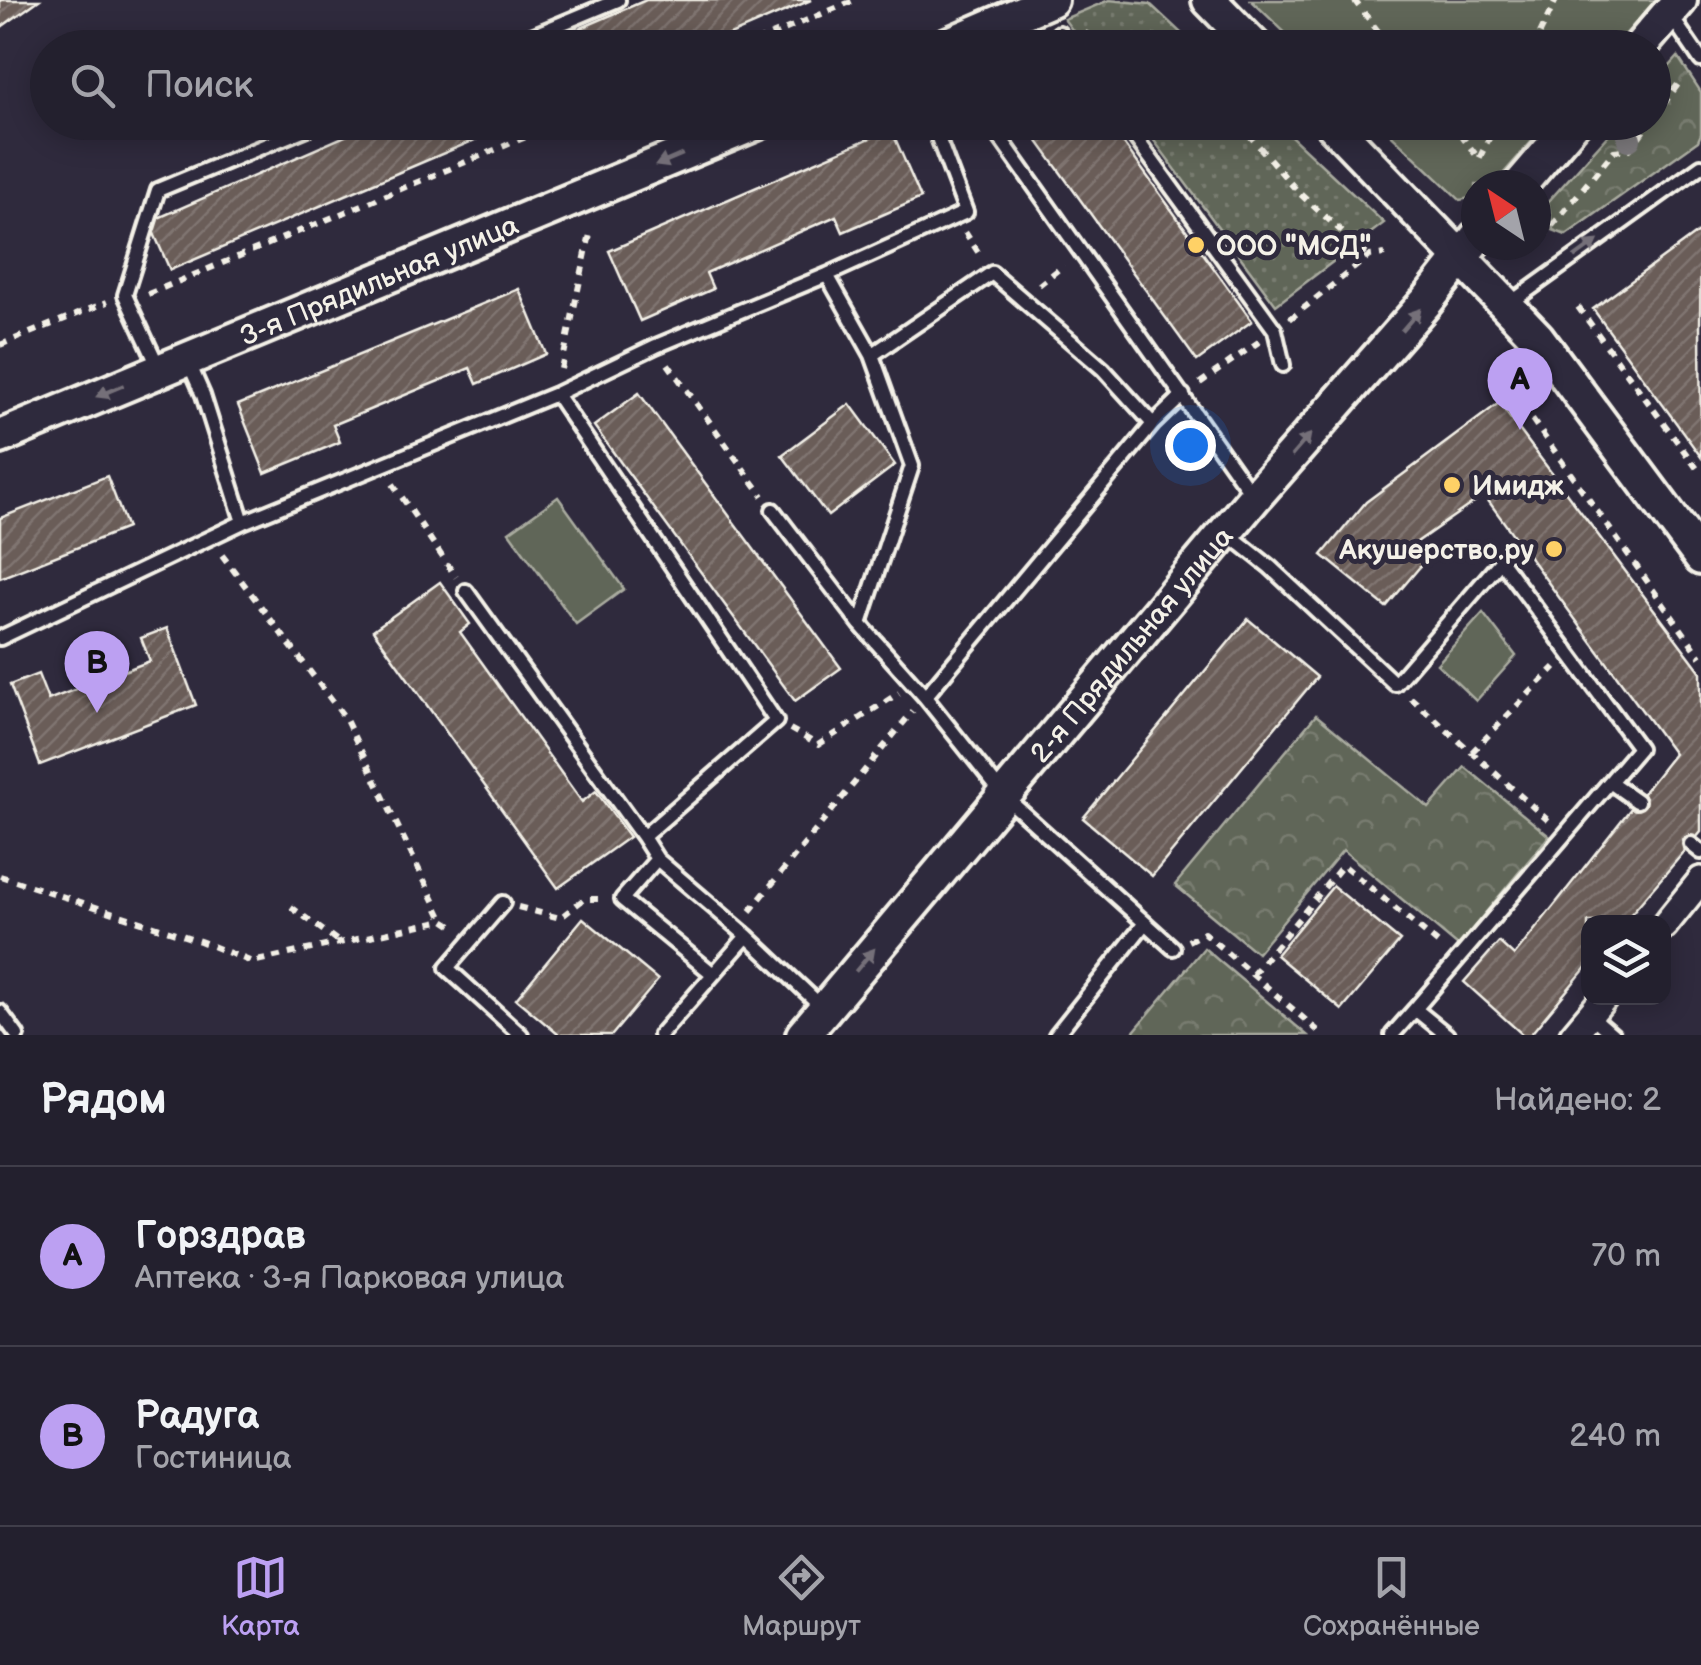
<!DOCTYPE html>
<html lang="ru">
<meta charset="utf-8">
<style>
:root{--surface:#23202e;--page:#2f2d3a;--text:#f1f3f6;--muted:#a3a3aa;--line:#403e4a;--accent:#bca0f2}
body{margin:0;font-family:"Balsamiq Sans",sans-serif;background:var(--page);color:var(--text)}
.controls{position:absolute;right:30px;bottom:30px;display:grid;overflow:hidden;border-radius:20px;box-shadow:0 5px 25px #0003}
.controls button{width:90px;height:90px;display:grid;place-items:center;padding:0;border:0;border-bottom:2px solid var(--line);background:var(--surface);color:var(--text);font:50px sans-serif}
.compass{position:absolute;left:1461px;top:170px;width:90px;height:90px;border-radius:50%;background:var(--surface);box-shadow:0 5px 25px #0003;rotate:325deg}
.you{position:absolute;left:1190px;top:445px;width:35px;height:35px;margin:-25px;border:8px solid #fff;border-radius:50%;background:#1a73e8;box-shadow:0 0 0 15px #1a73e833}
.badge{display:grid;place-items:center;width:65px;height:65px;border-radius:50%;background:var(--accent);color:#111;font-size:32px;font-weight:700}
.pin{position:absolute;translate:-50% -82px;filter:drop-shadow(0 2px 5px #0008)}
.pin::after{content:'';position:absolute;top:52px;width:35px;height:30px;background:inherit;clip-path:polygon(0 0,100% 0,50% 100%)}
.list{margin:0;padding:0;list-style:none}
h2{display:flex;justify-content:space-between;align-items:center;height:130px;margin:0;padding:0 40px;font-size:42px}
h2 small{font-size:32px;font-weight:400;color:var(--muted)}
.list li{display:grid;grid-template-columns:65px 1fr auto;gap:30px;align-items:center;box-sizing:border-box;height:180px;padding:0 40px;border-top:2px solid var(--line)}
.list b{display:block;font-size:38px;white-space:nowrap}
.list p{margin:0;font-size:32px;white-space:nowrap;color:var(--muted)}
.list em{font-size:32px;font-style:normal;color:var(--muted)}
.icon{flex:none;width:55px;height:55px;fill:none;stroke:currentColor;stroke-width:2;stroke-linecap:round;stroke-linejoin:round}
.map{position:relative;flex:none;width:1701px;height:1035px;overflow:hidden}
.search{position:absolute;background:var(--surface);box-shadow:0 5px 25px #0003;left:30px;right:30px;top:30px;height:110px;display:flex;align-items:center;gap:25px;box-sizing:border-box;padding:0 35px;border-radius:55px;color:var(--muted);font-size:38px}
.sheet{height:490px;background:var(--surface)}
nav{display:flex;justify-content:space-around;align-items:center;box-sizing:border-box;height:140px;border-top:2px solid var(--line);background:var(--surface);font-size:28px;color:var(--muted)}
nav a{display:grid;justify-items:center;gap:5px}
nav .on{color:var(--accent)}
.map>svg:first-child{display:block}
.grass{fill:url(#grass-dots);stroke:#aaaca0;stroke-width:2.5}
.forest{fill:url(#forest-crowns);stroke:#aaaca0;stroke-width:2.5}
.park{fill:#616658;stroke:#aaaca0;stroke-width:2.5}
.building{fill:url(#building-hatch);stroke:#f4f1e8;stroke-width:2.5}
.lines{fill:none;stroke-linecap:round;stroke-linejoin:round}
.service-casing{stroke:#f4f1e8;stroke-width:20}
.minor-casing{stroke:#f4f1e8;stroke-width:32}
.tertiary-casing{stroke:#f4f1e8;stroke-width:40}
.path{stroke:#f4f1e8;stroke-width:6;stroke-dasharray:8 8;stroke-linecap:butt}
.service{stroke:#2f2a3d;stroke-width:12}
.minor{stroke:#2f2a3d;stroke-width:25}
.tertiary{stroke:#2f2a3d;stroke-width:32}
.tree{fill:#7b797b}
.oneway{fill:#747079}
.poi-dot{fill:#ffd166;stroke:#2f2a3d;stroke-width:4}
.labels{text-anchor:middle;stroke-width:10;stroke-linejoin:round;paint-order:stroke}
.poi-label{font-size:28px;font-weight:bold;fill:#f4f1e8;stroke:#2f2a3d;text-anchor:start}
.street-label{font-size:28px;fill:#f4f1e8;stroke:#2f2a3d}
</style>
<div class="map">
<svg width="1701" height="1035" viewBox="0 0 1701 1035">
<defs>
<pattern id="grass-dots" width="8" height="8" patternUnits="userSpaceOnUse" patternTransform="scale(2.5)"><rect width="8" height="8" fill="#616658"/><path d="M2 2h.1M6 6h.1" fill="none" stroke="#787c70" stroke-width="1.8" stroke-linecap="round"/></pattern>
<pattern id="forest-crowns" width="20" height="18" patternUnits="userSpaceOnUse" patternTransform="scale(2.5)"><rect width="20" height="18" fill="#616658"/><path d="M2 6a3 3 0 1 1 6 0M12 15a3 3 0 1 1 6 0" fill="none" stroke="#787c70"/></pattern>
<pattern id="building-hatch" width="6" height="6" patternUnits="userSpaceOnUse" patternTransform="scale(2.5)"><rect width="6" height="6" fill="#6a5d59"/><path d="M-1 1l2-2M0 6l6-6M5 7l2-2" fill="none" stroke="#807571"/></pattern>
</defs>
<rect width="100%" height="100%" fill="#2f2a3d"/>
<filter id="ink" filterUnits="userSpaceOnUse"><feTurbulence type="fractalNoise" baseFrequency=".01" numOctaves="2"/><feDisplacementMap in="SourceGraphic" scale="20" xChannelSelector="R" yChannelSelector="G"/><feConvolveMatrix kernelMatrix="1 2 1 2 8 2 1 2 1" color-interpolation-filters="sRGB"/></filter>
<g filter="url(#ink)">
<path class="grass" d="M1109 0 1150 4 1196 47H1085L1064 19Z
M1141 123H1277L1384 223 1276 305Z"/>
<path class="forest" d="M1678 57 1701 92V134L1698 141 1566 235 1553 230 1548 202 1619 123 1654 122V84Z
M1316 715 1429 808 1465 767 1549 836 1458 946 1343 850 1257 953 1175 885Z
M1204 948 1218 960 1307 1035H1131Z"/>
<path class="park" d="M1251 0H1656L1614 47 1301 48Z
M1379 123H1548L1493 185H1476V197L1460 200Z
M558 497 624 589 576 624 509 532Z
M1483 613 1516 656 1476 701 1437 664Z"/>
<path class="building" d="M0 0H39L0 28Z
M646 0H811L700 48H562L558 38Z
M377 122H470L477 139 170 270 149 222Z
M1024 122H1108L1252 321 1197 361Z
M891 129 921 198 843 232 836 216 706 273 713 289 640 321 609 251Z
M1701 230 1700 327 1701 457 1593 309Z
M519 289 546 354 477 384 470 368 333 425 340 442 265 473 238 405Z
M639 393 841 668 795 701 594 426Z
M1499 403 1701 672V832L1624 922H1588V965L1530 1035H1523L1464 982 1499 942 1514 956 1674 754 1484 495 1417 542 1409 554 1423 563 1386 607 1322 555 1366 502Z
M850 404 895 465 828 516 782 455Z
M107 476 127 528 0 578V518Z
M440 582 470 624 460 632 582 802 596 791 629 837 558 888 373 630Z
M1248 619 1317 677 1152 876 1083 818Z
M167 628 196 705 40 765 10 685 38 674 48 700 150 661 141 638Z
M1333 886 1400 941 1342 1010 1276 955Z
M583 918 658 980 612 1035H559L516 999Z"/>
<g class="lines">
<defs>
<path id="service" d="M1669 13 1701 60
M1059 33 1070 48
M503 48 618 0
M989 122 1253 496
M1124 122 1275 330 1283 365
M827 275 872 355
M1509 304 1701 166
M188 361 203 395 243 522 556 394 656 346 827 275 966 212 932 122
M159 368 125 295 158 190 322 122
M773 510 860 624 925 697 1004 796 1173 948
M1226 532 1270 567 1395 684 1501 561 1639 748 1415 1009 1447 1035
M466 591 643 837 776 721 556 394
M860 624 912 466 872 355 992 273 1103 369 1153 424
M0 638 243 522
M925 697 1153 424 1183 395
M1610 782 1637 801
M643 837 657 859 747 936 822 1007
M1691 844 1701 852
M657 859 622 899 713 974
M503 903 447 968 521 1035
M0 1012 17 1035
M1590 1015 1613 1035
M660 1035 747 936
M1056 1035 1145 923
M1392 1035 1415 1009"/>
<path id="minor" d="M1664 926 1701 880
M1573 1035 1604 998"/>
<g id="tertiary">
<path d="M1209 0 1256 48"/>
<path d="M940 48 1051 0"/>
<path d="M1639 48 1680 0"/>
<path d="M1330 122 1537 337 1701 558"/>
<path d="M1520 185 1574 122"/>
<path id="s1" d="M0 437 759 122"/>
<path id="s2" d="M803 1035 1254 498 1427 301 1476 238"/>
</g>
</defs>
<use href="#service" class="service-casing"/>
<use href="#minor" class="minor-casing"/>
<use href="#tertiary" class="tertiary-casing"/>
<path class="path" d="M1354 0 1391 48
M1085 33 1113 48
M741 48 855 0
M1533 48 1556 0
M1654 117 1682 79
M1238 122 1299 193 1369 256
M1451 122 1479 159 1497 122
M965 232 980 255
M1542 238 1614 151 1630 149 1650 122
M1039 285 1064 265
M148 294 562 122
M1578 307 1701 474
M1290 319 1369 256 1385 254
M0 345 107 302
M668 364 763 496
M561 369 590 234
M1492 370 1514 394 1701 657
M1200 383 1260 341
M393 484 456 577
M222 555 345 718 443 919
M1411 698 1551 823
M790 729 818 745 899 693
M1472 752 1555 667
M0 876 200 941 252 962 444 920 455 927
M291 907 339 942
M518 907 560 918 584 899H603
M750 911 913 711
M1188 941 1204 933 1323 1035
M1253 974 1343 865 1441 946"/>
<use href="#service" class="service"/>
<use href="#minor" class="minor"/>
<use href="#tertiary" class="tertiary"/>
</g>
<circle class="tree" cx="1629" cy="139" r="12"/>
<defs><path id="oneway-solid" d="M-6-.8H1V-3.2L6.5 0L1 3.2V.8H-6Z" transform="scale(2.5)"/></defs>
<g class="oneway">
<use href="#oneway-solid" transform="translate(669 160) rotate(157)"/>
<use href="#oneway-solid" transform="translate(1586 249) rotate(-36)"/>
<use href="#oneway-solid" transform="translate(1411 320) rotate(-49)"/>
<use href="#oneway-solid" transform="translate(110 391) rotate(157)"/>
<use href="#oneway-solid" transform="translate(1301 445) rotate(-49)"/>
<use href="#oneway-solid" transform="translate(865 960) rotate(-50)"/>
</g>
</g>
<g class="poi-dot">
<circle cx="1196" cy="245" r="10"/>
<circle cx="1452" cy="485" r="10"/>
<circle cx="1554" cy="549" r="10"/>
</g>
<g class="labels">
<g class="poi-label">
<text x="1216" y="255">ООО "МСД"</text>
<text x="1472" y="495">Имидж</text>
<text x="1534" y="559" text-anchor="end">Акушерство.ру</text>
</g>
<g class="street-label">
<text dy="10" stroke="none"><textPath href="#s1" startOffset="410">3-я Прядильная улица</textPath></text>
<text dy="10" stroke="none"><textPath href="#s2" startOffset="510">2-я Прядильная улица</textPath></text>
</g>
</g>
</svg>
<div class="controls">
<button><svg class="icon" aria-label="layers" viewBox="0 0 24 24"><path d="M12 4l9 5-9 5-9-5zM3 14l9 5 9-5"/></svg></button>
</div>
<svg class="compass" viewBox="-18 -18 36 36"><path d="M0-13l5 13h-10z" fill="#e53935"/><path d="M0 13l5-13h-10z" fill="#a3a3aa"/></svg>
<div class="you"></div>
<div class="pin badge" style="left:1520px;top:430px">A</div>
<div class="pin badge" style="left:97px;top:713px">B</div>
<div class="search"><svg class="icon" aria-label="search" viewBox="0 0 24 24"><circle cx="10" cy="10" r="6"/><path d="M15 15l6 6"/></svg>Поиск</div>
</div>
<section class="sheet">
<h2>Рядом<small>Найдено: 2</small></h2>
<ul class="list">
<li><span class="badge">A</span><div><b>Горздрав</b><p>Аптека · 3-я Парковая улица</p></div><em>70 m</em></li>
<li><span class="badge">B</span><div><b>Радуга</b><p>Гостиница</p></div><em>240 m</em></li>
</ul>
</section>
<nav>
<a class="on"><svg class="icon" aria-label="map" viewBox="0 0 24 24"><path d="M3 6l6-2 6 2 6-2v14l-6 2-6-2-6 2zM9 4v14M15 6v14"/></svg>Карта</a>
<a><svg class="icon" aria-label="directions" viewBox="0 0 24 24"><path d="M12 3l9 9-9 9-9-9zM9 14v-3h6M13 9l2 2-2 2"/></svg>Маршрут</a>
<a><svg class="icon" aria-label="saved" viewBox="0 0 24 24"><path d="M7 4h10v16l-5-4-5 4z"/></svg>Сохранённые</a>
</nav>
